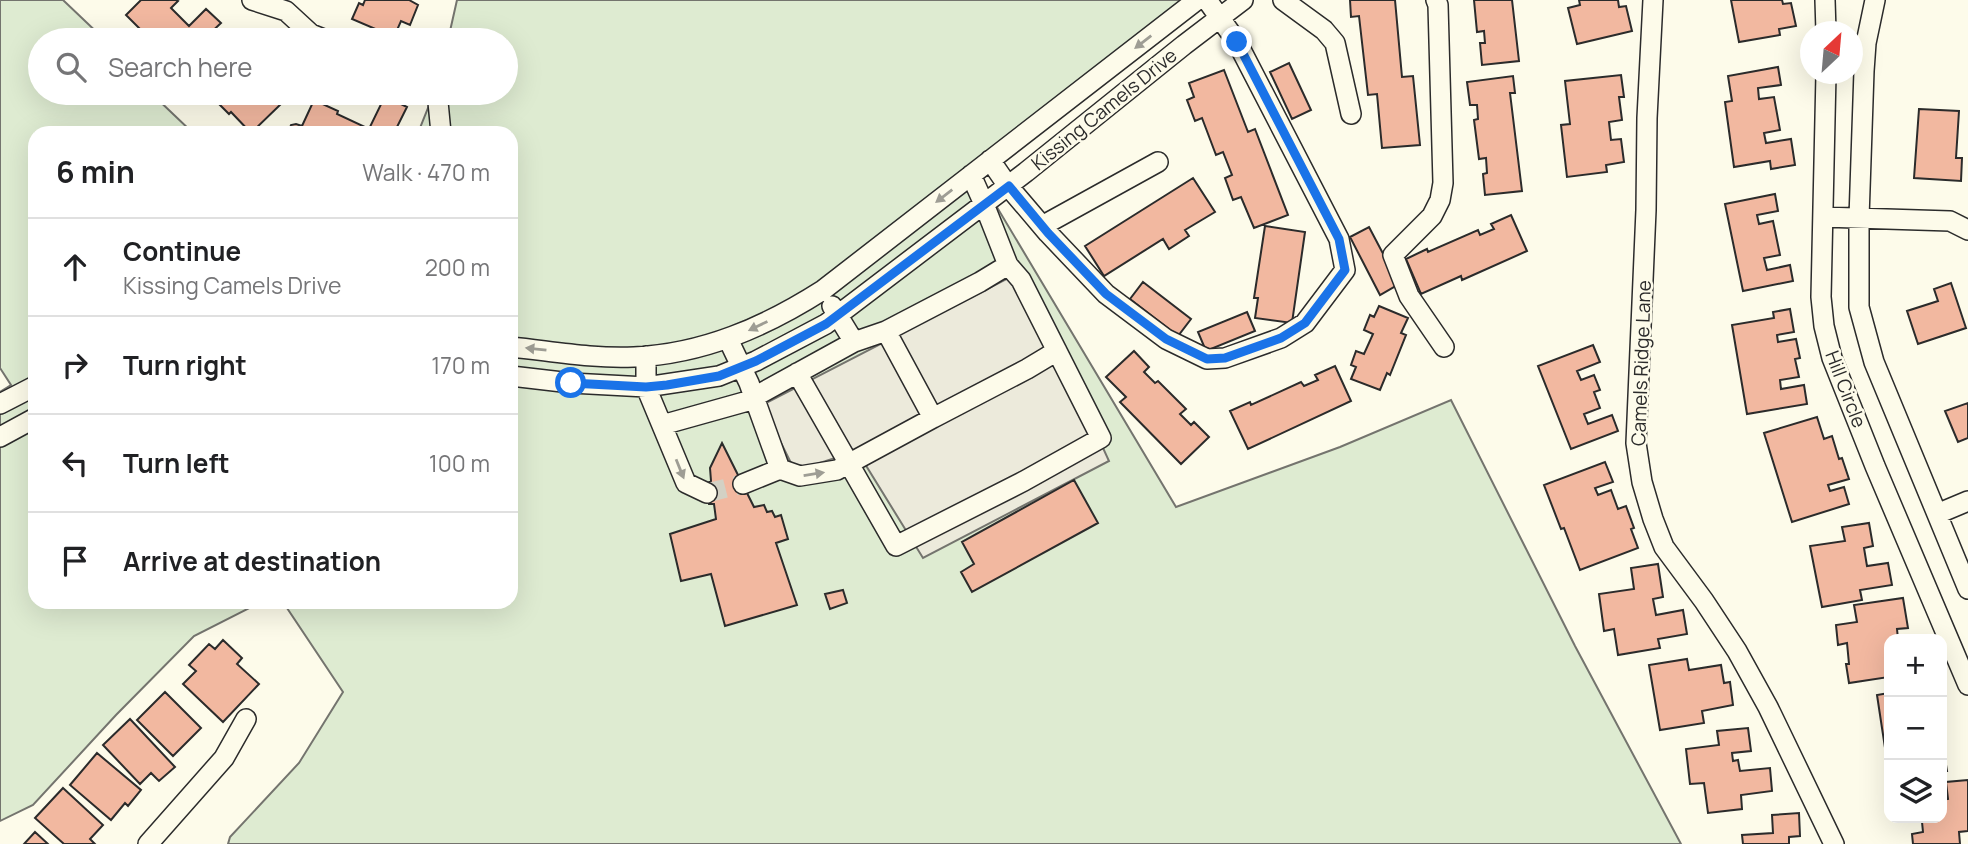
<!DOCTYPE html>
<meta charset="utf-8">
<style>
:root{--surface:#fff;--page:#f6f6f6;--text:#202124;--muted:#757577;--line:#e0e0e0}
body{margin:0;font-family:Manrope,sans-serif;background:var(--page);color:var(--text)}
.controls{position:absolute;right:21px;bottom:21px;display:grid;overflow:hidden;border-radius:14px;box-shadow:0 7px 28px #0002}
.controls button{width:63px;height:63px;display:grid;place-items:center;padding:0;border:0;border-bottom:2px solid var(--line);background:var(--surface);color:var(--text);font:35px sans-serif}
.compass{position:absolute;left:1800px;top:21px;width:63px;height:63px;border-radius:50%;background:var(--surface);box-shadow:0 7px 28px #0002;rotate:26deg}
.stop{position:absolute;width:21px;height:21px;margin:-16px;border:5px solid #1a73e8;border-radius:50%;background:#fff}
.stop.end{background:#1a73e8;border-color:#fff;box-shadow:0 2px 7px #0008}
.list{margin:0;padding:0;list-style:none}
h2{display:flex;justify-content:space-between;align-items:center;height:91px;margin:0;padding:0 28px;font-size:30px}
h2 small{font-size:23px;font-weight:400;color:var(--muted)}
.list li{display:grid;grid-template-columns:46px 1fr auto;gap:21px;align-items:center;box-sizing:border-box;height:98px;padding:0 28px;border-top:2px solid var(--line)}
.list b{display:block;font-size:26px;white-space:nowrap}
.list p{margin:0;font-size:23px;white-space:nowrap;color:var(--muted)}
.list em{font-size:23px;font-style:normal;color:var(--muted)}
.icon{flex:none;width:38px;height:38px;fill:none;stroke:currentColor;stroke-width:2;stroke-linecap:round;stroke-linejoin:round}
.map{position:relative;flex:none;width:1968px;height:844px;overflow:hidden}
.search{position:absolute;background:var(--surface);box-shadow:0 7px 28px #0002;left:28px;top:28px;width:490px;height:77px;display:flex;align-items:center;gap:18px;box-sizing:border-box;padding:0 24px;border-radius:38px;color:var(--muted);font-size:26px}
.panel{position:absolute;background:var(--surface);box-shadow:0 7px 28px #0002;left:28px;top:126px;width:490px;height:483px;border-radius:21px}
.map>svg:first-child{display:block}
.green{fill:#deebd1;stroke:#74746e;stroke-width:2}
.parking{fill:#eceadb;stroke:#74746e;stroke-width:2}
.building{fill:#f2b8a0;stroke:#2b2b2b;stroke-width:2}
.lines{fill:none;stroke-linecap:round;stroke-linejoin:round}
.minor-tunnel{stroke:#d3d1c4;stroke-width:19;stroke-dasharray:19 10;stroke-linecap:butt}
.minor-casing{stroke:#2b2b2b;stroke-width:22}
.minor{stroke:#fdfbea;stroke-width:19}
.oneway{fill:#9e9d94}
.route{stroke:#1a73e8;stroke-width:9}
.labels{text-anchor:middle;stroke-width:5;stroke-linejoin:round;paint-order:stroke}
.street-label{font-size:19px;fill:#2b2b2b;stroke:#fdfbea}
</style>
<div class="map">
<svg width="1968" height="844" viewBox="0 0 1968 844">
<rect width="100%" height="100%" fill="#fdfbea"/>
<path class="green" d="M0 0H63L105 40H40V93H151L193 133H35V602H261L194 636 116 715 33 805 0 821V392L11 385 0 368Z
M457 0H1185L973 167 1176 507 1340 447 1451 400 1575 646 1681 844H228L230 837 299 763 343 692 283 602H511V133H418L434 93H506V40H448Z"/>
<path class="parking" d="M1022 271 1109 461 923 558 857 451 795 471 762 405Z"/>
<path class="building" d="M141 0H176L178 1 171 8 189 26 206 9 221 23 203 40H151L126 15Z
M365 0H409L418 5 410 25 401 21 394 37 352 19 359 3 363 5Z
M1350 0H1395L1402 77 1413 76 1420 145 1382 148 1377 94 1368 95 1359 16 1351 17Z
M1474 0H1512L1519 61 1482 65 1480 43H1485L1484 31 1477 32Z
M1579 0H1618L1619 7 1626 6 1632 31 1577 44 1568 8 1580 5Z
M1731 0H1782L1783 4 1791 3 1796 26 1779 29 1780 35 1739 42Z
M1289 63 1311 110 1292 119 1270 72Z
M1778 67 1781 85 1758 88 1759 99 1774 97 1780 130 1764 133 1766 143 1791 139 1795 165 1771 169 1770 161 1734 167 1725 102 1732 101 1728 76Z
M1224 70 1248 132 1255 129 1288 215 1254 228 1241 197 1233 200 1225 178 1232 175 1223 152 1216 155 1202 118 1195 121 1187 100 1194 97 1189 83Z
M1621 75 1624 97H1619L1622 120 1609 122 1611 140 1621 139 1624 162 1606 165 1607 172 1567 177 1561 125 1570 124 1565 81Z
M1513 76 1515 93H1510L1522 191 1485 195 1483 174 1487 173 1486 158 1479 159 1474 120 1478 119 1477 105H1470L1467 82Z
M208 93H272L282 103 251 133 231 112 229 114Z
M385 96 407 107 394 133H290L289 130 291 125 296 124 302 126 314 100 338 111 337 114 369 129Z
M1919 109 1959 111 1956 158H1962L1961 181 1914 178Z
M1193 178 1215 212 1185 230 1189 236 1169 249 1163 239 1104 276 1085 246Z
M1775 194 1778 211 1757 215 1759 224 1773 221 1780 255 1764 258 1767 270 1790 265 1793 281 1743 291 1725 204Z
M1511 215 1527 251 1462 280 1461 276 1421 294 1406 259 1427 249 1428 252 1478 230 1480 235 1494 229 1491 224Z
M1265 226 1305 232 1292 323 1255 318 1258 298H1254Z
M1369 227 1399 284 1380 295 1350 237Z
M1143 282 1191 319 1178 336 1130 299Z
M1951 283 1966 328 1918 344 1907 311 1938 301 1934 289Z
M1379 306 1408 318 1401 333 1406 335 1390 375 1387 373 1380 390 1351 379 1356 367 1351 365 1356 351 1364 354 1373 334 1364 330 1370 315 1374 317Z
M1790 309 1794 332 1777 335 1778 342 1796 339 1800 358 1795 359 1799 377 1780 380 1781 389 1804 385 1807 404 1747 414 1732 325 1774 318 1773 312Z
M1247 312 1255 331 1206 351 1198 332Z
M1593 345 1600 362 1577 371 1581 380 1594 375 1600 390 1594 392 1600 408 1584 414 1588 424 1612 415 1618 431 1571 449 1538 366Z
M1134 351 1149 367 1144 372 1155 383 1158 381 1186 409 1180 414 1191 425 1194 422 1209 437 1181 464 1120 402 1126 397 1106 377Z
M1335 366 1351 401 1248 449 1230 411 1250 402 1251 405 1301 382 1304 386 1318 380 1315 375Z
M1968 403V438L1958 442 1945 411Z
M1817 417 1824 439 1832 436 1839 459 1842 458 1849 479 1828 485 1830 491 1844 487 1849 504 1792 522 1764 433Z
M722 443 754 507 764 505 767 512 772 511 775 517 781 515 788 539 776 543 797 605 725 626 711 574 681 581 670 534 716 519 714 504H709L706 484 711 481 710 468Z
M1605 462 1613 482 1595 488 1598 495 1611 490 1618 509 1626 506 1634 528 1631 529 1638 548 1580 570 1564 528 1561 529 1544 485Z
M1074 480 1098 523 972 592 961 572 974 564 962 542Z
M1869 523 1873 546 1864 548 1867 566 1888 563 1892 585 1860 590 1862 600 1822 607 1810 546 1845 541 1842 527Z
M1658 564 1663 597 1653 599 1656 615 1683 610 1687 634 1658 639 1660 648 1618 655 1614 629 1604 631 1599 594 1634 589 1631 568Z
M843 590 847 603 830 609 825 594Z
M1903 598 1908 628 1897 629 1898 639H1889V677L1849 683 1846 664H1849L1847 643 1838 645 1836 625 1857 622 1854 605Z
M223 640 242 658 237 664 259 684 223 722 183 684 196 671 189 665 209 644 215 649Z
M1687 659 1689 670 1721 665 1724 683 1730 682 1733 705 1702 711 1704 723 1660 730 1649 665Z
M165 692 201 728 173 756 137 720Z
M1889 693V761H1887L1877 695Z
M130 719 175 767 159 781 151 773 140 784 103 745Z
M1748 728 1751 751 1732 753 1733 761 1738 760 1740 771 1770 768 1772 791 1741 795 1742 809 1708 813 1704 783 1690 784 1686 749 1719 745 1717 731Z
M1942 740 1947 771H1942Z
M97 753 141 790 128 806 125 803 111 820 70 785Z
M1968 780V831L1959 832 1960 844H1913L1912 834 1923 832 1922 822H1914L1913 818H1942V800L1948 799 1946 782Z
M63 788 103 825 90 839 95 844H64L35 818Z
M1799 813 1800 836 1789 837V844H1743L1742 835 1773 833 1772 815Z
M35 832 48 844H24Z"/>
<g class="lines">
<path class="minor-tunnel" d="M707 493 743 484"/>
<defs>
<path id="minor" d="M252 0 286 11 311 34 326 40
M1283 0 1324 30 1335 43 1351 114
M1436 0 1438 5 1443 183 1440 200 1432 216 1393 255 1409 296 1444 347
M1653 0 1647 118 1646 210 1636 443 1642 482 1653 519 1664 547 1704 601 1737 651 1768 707 1834 844
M1825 0 1826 32
M1875 0 1866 43 1864 71 1859 218V307L1874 362 1968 589
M1826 74 1821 297 1824 326 1832 358 1875 466 1968 685
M436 93 438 102 441 133
M990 160 1008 186 1048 233 1106 294 1166 339 1207 359 1225 358 1281 338 1305 323 1345 270 1339 239 1237 42 1207 0
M1823 217 1950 221 1968 230
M1042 226 1158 162
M886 331 980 282 1008 265 984 204 971 175
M728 339 749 383 780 469
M511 347C551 351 593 359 634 357 703 354 765 327 823 290L1197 0
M646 356V387L686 483 707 493
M797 373 896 546 1024 481 1101 438 1021 280 1008 265
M511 376 571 383 646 387 719 376 756 361 826 324 1026 172 1184 45 1243 0
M754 397 854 342
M0 404 35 386
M933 418 1027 369 1057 351
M662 425 755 399
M0 437 35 418
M743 484 780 469 800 476 837 470 933 418 886 331 854 342 832 306
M1937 514 1968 501
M148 844 224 758 246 719"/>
</defs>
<use href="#minor" class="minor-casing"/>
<use href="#minor" class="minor"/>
</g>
<defs><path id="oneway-solid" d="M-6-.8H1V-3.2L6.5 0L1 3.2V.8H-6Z" transform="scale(1.75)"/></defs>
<g class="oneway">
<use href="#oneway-solid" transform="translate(1143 42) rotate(142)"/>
<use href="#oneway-solid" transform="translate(944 196) rotate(142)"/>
<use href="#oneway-solid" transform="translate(758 326) rotate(154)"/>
<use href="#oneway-solid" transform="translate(536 349) rotate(-174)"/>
<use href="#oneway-solid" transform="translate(680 469) rotate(68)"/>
<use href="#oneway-solid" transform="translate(814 474) rotate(-9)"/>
</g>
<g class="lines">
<path class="route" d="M571 383 646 387 667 385 719 376 756 361 826 324 1009 186 1048 233 1106 294 1166 339 1207 359 1225 358 1281 338 1305 323 1345 270 1339 239 1237 42"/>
</g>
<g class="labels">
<g class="street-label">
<text transform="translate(1104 109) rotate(-39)" y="7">Kissing Camels Drive</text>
<text transform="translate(1641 363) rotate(-88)" y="7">Camels Ridge Lane</text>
<text transform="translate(1846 389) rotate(69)" y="7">Hill Circle</text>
</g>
</g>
</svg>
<div class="controls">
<button>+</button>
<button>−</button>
<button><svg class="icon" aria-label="layers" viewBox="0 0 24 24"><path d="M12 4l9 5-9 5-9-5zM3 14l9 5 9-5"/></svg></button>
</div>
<svg class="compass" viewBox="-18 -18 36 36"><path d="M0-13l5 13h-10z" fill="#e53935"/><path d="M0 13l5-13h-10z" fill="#757577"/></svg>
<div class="stop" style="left:571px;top:383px"></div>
<div class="stop end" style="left:1237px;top:42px"></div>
<div class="search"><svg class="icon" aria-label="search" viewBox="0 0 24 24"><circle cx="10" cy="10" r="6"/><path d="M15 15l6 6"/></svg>Search here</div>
<section class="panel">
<h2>6 min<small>Walk · 470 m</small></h2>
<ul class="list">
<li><svg class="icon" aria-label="ahead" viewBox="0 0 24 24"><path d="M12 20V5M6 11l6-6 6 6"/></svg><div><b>Continue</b><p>Kissing Camels Drive</p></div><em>200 m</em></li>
<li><svg class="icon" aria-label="right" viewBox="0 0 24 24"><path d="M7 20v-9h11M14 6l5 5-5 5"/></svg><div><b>Turn right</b></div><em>170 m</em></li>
<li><svg class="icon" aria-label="left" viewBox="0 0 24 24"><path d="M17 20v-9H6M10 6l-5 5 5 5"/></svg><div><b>Turn left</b></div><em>100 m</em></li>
<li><svg class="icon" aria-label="arrive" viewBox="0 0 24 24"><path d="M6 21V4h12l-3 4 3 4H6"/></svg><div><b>Arrive at destination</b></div></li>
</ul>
</section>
</div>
